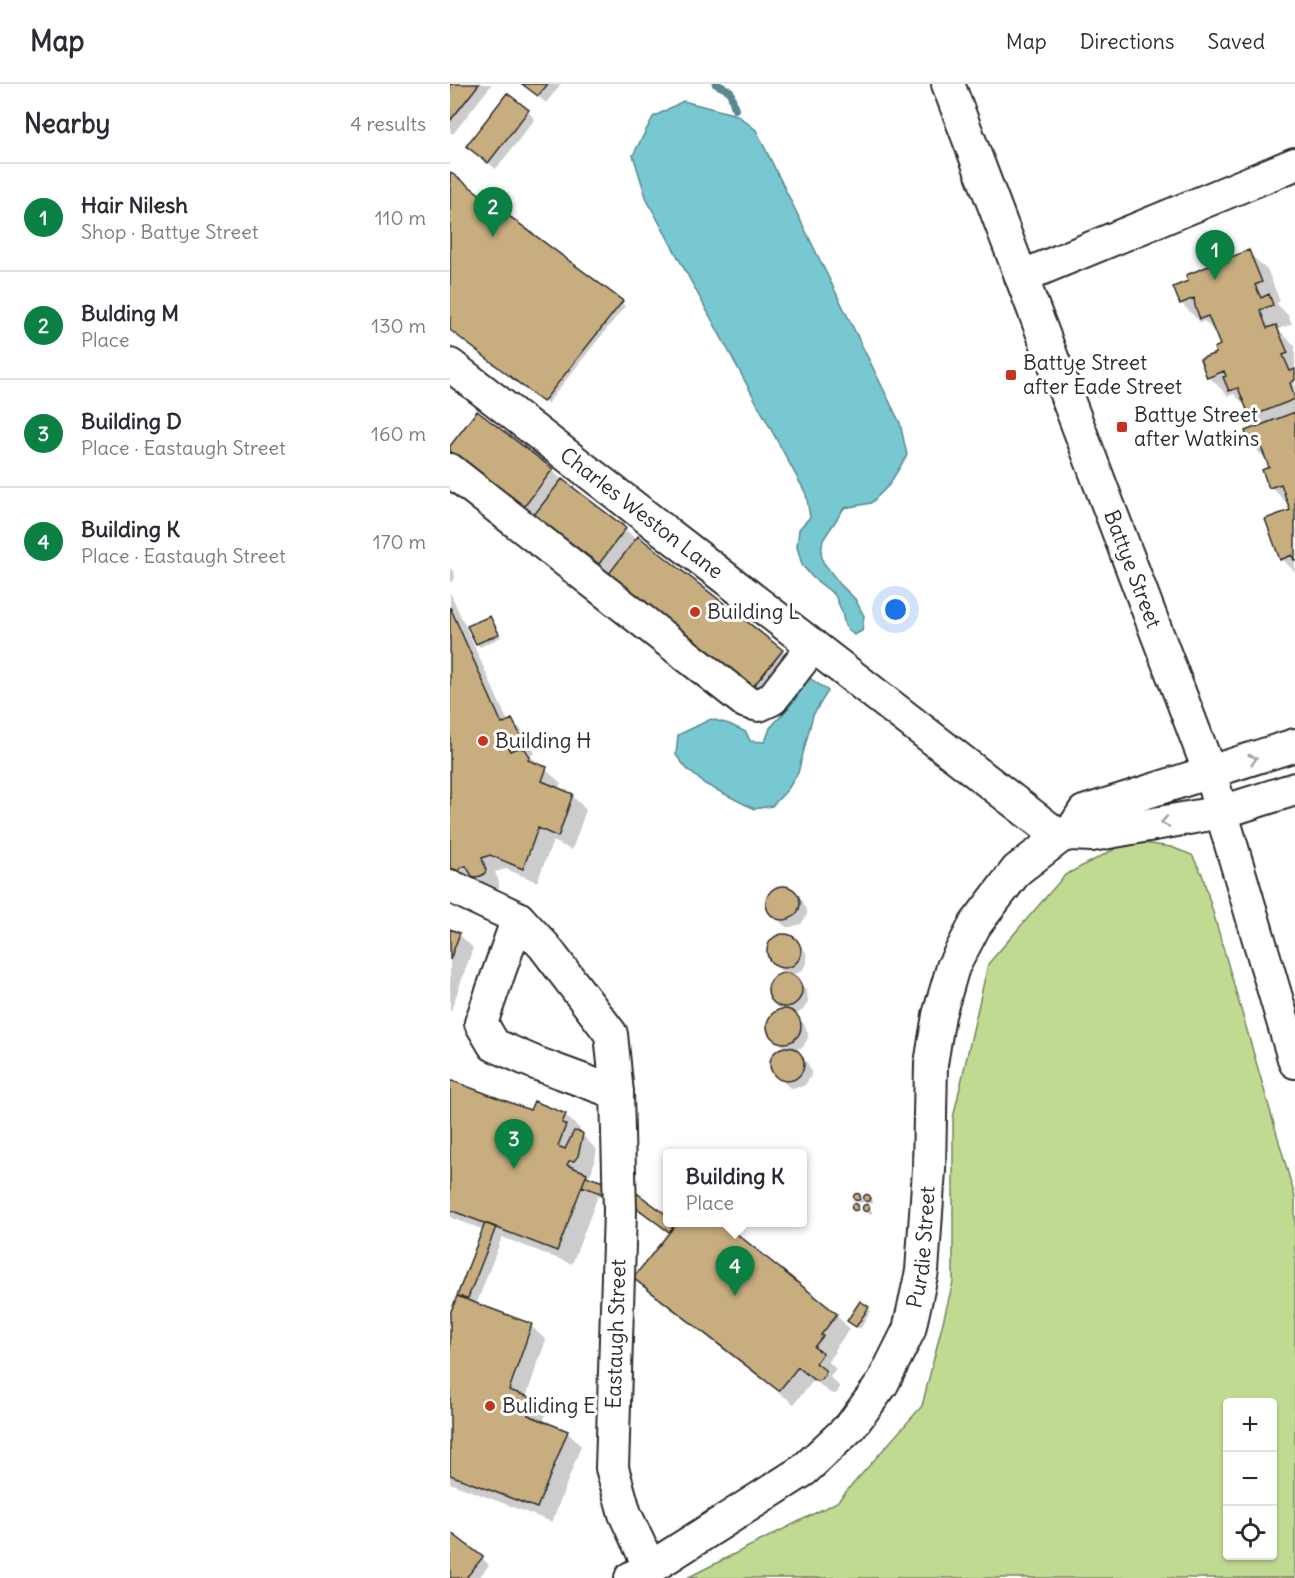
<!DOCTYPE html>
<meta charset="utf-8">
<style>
:root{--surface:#fff;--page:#f2f2f3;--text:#2b2b33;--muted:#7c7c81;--line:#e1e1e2;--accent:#0b8043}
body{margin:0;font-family:Delius,sans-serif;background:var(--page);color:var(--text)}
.controls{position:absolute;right:18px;bottom:18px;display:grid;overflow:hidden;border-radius:6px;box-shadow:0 2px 4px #0004}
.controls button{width:54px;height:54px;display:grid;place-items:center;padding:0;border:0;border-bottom:2px solid var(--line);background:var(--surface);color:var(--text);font:30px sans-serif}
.you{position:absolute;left:446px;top:526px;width:21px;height:21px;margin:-15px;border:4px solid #fff;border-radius:50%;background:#1a73e8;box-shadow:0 0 0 9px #1a73e833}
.badge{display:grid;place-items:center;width:39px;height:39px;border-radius:50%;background:var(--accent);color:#fff;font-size:20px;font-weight:700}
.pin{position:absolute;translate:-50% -50px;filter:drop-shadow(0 2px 3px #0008)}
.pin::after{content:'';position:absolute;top:32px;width:21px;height:18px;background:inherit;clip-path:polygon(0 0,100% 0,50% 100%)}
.popup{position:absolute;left:213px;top:1065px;width:144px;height:78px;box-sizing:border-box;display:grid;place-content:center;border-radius:6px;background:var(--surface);filter:drop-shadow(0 2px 4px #0005);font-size:20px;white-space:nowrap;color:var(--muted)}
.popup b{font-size:22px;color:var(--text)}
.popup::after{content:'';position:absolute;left:50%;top:100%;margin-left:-12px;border:12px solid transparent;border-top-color:var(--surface)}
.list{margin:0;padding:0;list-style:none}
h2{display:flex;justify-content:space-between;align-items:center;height:78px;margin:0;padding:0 24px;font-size:26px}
h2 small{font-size:20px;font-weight:400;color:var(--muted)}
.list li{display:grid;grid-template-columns:39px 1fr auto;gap:18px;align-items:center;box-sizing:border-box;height:108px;padding:0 24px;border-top:2px solid var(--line)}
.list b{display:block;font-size:22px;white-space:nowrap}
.list p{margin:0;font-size:20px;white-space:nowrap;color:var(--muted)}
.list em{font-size:20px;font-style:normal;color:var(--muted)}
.icon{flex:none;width:33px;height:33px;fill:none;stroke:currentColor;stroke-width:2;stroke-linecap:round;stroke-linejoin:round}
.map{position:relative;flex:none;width:845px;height:1494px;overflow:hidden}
header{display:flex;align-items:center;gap:36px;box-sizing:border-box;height:84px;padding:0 30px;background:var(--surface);border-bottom:2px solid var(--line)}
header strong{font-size:28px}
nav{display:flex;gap:33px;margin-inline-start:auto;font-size:21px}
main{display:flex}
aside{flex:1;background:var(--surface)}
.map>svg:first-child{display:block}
.green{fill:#c0da91;stroke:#76825e;stroke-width:1.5;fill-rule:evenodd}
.water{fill:#77c8d1;stroke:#59898f;stroke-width:1.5}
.shadow{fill:#0003}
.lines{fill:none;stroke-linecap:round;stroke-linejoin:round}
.stream{stroke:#59898f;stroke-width:8}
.building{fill:#c8ae7f;stroke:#2b2b2b;stroke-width:1.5}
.minor-casing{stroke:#2b2b2b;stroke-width:36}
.minor{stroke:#fff;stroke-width:32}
.oneway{stroke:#a0a0a0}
.poi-dot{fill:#c8321e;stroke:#fff;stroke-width:2}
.labels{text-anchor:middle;stroke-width:6;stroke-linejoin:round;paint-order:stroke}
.poi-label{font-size:21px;fill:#2b2b2b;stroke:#fff;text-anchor:start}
.street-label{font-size:21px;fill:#2b2b2b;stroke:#fff}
</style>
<header>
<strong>Map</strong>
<nav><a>Map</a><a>Directions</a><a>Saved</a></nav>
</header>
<main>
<aside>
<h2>Nearby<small>4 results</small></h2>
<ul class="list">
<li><span class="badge">1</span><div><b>Hair Nilesh</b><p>Shop · Battye Street</p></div><em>110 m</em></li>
<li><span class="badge">2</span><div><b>Bulding M</b><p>Place</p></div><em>130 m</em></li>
<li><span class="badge">3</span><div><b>Building D</b><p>Place · Eastaugh Street</p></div><em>160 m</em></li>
<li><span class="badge">4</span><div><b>Building K</b><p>Place · Eastaugh Street</p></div><em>170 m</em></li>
</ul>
</aside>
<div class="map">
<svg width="845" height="1494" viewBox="0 0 845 1494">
<rect width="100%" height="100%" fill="#fff"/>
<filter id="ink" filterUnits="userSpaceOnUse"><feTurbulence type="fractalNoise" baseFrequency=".0167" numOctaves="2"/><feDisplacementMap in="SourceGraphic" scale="12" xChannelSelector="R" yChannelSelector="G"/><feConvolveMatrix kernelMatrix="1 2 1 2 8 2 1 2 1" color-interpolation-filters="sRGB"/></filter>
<g filter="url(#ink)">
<path class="green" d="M680 757 721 763 742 771 752 790 845 1113V1494H237L387 1418 472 1322 503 1198V1034L538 880 615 791ZM778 1318H822V1472H778Z"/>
<path class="water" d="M233 17 287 31 306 46 450 339 457 371 439 401 421 419 394 424 373 456 371 469 373 478 389 499 405 515 414 532 412 547 404 551 395 542 392 528 385 511 362 493 352 481 347 463 349 445 360 433 356 410 197 116 183 71 203 33Z
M357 592 378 607 363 631 348 689 338 705 322 722 304 725 255 700 237 685 226 671 228 651 261 635 279 640 296 648 300 657 315 658 320 644 332 631 344 617 354 602Z"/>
<path class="shadow" d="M0 0H42L3 50 0 48Z
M73 0H111L96 19Z
M78 28 85 35 46 85 26 69Z
M0 90 175 222 97 320 0 245Z
M798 168 818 187 830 218 826 219 838 231 842 240 828 245 845 262V488L832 475 842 427 841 423 821 403V384L819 378 801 360 811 342 801 332 798 324 784 310 778 312 759 293 772 262 767 250 754 237 751 239 731 219 725 203Z
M27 329 102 386 113 397 175 445 187 456 332 567 343 578 314 614 160 490 97 442 87 431 85 433 11 376 0 365Z
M0 484 4 488 5 492 3 497 0 498Z
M0 508 58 638 62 637 77 651 85 669 80 672 111 699 108 706 122 711 136 726 122 766 103 757 87 798 56 785 45 788 49 798V804L46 806 41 807 29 797 24 798 0 791Z
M40 533 43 537 51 553 30 563 27 560Z
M335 803 344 808 352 816 357 826V831L351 840 341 843H336L328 836 318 824V813L325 805Z
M0 847 9 850 23 864 0 929Z
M331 851H336L345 856 356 868 357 879 352 887 341 891 357 907 358 918 353 926 348 929H343L354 940 358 949V954L353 963 343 966 348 970 357 978 361 987V992L355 1001 351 1003 340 1004 324 989 322 985V974L329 966 337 965 321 952 319 941 320 936 327 929 335 927 322 915 319 905 320 900 327 892 339 890 332 888 321 876 318 866 322 856Z
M0 998 81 1028 115 1031 130 1045 128 1049 132 1051 147 1066 142 1087 138 1092 141 1095 216 1133 218 1131V1138H270L386 1231 400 1245 384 1266 386 1268 378 1277 386 1285 380 1293 389 1302V1305L387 1309 384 1310 380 1309 364 1296 344 1320 199 1208 185 1194 220 1149 193 1129 148 1112 122 1180 52 1153 26 1221 81 1242 96 1256 76 1313 82 1315 96 1329 93 1339 117 1348 131 1362 102 1438 0 1399V1234L34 1146 0 1133Z
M406 1111 409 1112 413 1116V1118L410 1119 406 1115Z
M416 1113H419L423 1117V1120L419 1119 415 1116Z
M414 1123H418L422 1127V1130L418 1129 415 1127Z
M418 1224 421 1227 410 1245 403 1240Z
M0 1450 32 1474 39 1481 29 1494H0Z"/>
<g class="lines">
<path class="stream" d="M266 0 280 7 285 25"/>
</g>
<path class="building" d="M0 0H29L0 37Z
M72 0H98L88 12Z
M57 9 79 26 38 79 16 62Z
M0 88 173 217 93 318 0 246Z
M799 166 812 198 805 201 811 214 819 210 823 221 810 226 817 244 826 241 838 269 833 271 840 287 845 285V296L840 299 845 315 800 333 788 304 779 307 773 293 776 292 774 287 757 294 750 275 766 269 764 264 770 261 758 232 750 235 745 222 744 214 730 220 723 203 738 197 736 191Z
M27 327 103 385 74 423 0 367V362Z
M845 328V476H844L842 471 830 476 815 435 840 426 831 400 819 404 812 386 819 383 809 358 800 361 795 347Z
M112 395 176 444 149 480 84 431Z
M188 452 333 566 302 604 158 491Z
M0 523 52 640 62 635 72 654 57 662 60 667 69 664 75 665 80 673 78 676 97 683 92 697 123 710 108 753 88 744 73 785 40 771 32 774 36 786 35 789 31 792 25 793 22 792 16 782 10 784 9 787 0 784Z
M40 532 49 550 26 560 17 542Z
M316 819a17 17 0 1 1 34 0a17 17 0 1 1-34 0Z
M0 845 10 849 0 876Z
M317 867a17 17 0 1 1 34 0a17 17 0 1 1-34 0Z
M318 906a17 17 0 1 1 34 0a17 17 0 1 1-34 0Z
M317 942a17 17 0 1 1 34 0a17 17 0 1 1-34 0Z
M320 980a17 17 0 1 1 34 0a17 17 0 1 1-34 0Z
M0 996 80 1026 84 1017 116 1030 112 1039 116 1041 108 1062 115 1065 124 1047 131 1048 133 1050 128 1072 124 1077H119L117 1081 137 1089 107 1167 0 1126Z
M136 1092 188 1110 218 1132V1138H224L226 1140 219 1148 184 1122 132 1102Z
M403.5 1113a3.5 3.5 0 1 1 7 0a3.5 3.5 0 1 1-7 0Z
M413.5 1114a3.5 3.5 0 1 1 7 0a3.5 3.5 0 1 1-7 0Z
M401.5 1123a3.5 3.5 0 1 1 7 0a3.5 3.5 0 1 1-7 0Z
M412.5 1124a3.5 3.5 0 1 1 7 0a3.5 3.5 0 1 1-7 0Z
M224 1138H272L387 1230 371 1251 373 1252 364 1263 373 1269 366 1279 375 1286V1291L372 1295 369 1297 364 1296 348 1283 329 1307 183 1194 226 1140Z
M35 1139 46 1143 18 1214 7 1212Z
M7 1212 82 1240 59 1306 82 1314 78 1331 118 1347 87 1424 0 1391V1230Z
M410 1217 419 1223 406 1243 397 1237Z
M0 1448 33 1473 16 1494H0Z"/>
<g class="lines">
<defs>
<g id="minor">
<path id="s1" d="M498 0 760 689 845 978"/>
<path d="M571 193 845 80"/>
<path id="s2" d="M0 281 610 753"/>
<path d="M0 386 296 618 309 621 322 615 363 562"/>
<path d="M620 750 634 728 845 661"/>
<path d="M0 802 68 834 94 862 161 950 167 1009 170 1127 162 1384 175 1430 200 1484"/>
<path d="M68 834 31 939 44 961 88 980 167 1009"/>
<path id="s3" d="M181 1494 200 1484 354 1386 401 1342 432 1300 459 1246 472 1187 479 1086 481 980 489 931 503 883 525 841 567 786 610 753 620 750 642 751 772 728 845 705"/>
</g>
</defs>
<use href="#minor" class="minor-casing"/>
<use href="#minor" class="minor"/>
</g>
<defs><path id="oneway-chevron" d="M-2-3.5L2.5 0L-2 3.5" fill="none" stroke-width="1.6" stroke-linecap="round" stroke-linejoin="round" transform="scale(1.5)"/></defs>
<g class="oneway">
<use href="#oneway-chevron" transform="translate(803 675) rotate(-18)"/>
<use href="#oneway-chevron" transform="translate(715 738) rotate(170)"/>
</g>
</g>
<g class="poi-dot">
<rect x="555" y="285" width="12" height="12" rx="3"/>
<rect x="666" y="337" width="12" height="12" rx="3"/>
<circle cx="245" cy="528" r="6"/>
<circle cx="33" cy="657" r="6"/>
<circle cx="40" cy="1322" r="6"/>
</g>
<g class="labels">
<g class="poi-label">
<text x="573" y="286">Battye Street<tspan x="573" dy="24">after Eade Street</tspan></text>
<text x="684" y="338">Battye Street<tspan x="684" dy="24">after Watkins</tspan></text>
<text x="257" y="535">Building L</text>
<text x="45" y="664">Building H</text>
<text x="52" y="1329">Buliding E</text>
</g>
<g class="street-label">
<text dy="7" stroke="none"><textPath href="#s2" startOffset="242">Charles Weston Lane</textPath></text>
<text dy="7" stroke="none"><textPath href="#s1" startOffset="519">Battye Street</textPath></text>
<text dy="7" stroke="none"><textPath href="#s3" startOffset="465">Purdie Street</textPath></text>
<text transform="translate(166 1250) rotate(-88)" y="7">Eastaugh Street</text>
</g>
</g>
</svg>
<div class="controls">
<button>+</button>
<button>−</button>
<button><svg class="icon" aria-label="locate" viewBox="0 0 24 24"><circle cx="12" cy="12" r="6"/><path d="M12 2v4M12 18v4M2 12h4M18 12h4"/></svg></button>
</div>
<div class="you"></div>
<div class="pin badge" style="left:765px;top:196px">1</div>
<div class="pin badge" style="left:43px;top:153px">2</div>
<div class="pin badge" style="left:64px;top:1085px">3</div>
<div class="pin badge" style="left:285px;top:1212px">4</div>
<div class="popup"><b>Building K</b>Place</div>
</div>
</main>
